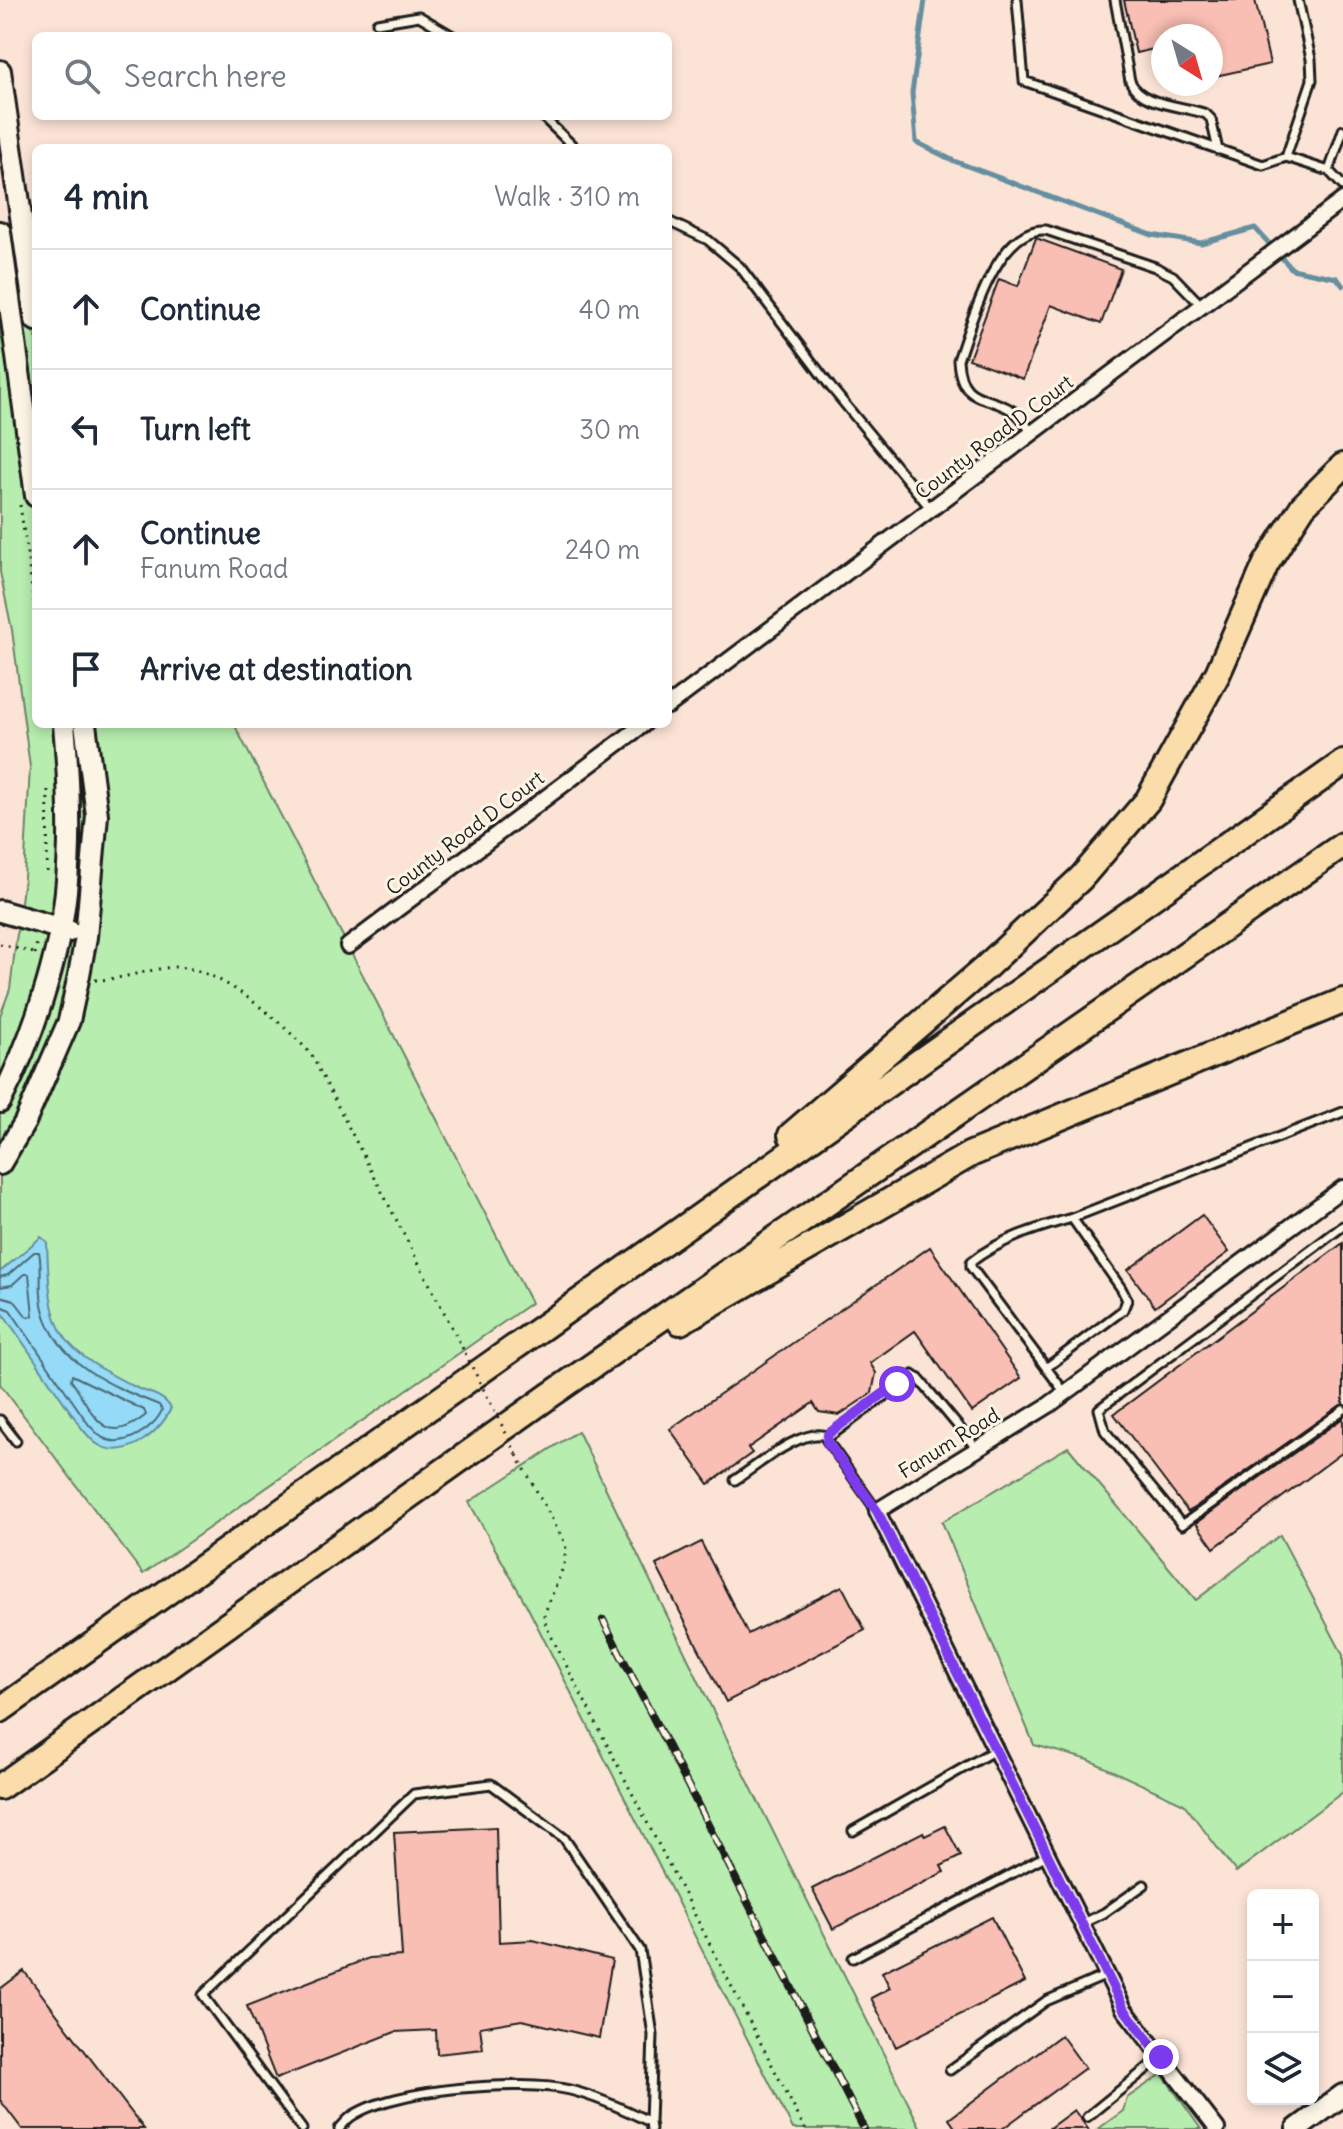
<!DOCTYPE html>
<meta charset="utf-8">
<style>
:root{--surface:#fff;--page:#f2f2f3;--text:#1f2937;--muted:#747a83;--line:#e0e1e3}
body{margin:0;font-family:Delius,sans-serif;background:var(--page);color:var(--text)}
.controls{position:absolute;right:24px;bottom:24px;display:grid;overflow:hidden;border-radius:12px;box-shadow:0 4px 12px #0003}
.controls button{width:72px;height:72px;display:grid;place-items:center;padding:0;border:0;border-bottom:2px solid var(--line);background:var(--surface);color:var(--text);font:40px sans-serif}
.compass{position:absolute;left:1151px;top:24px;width:72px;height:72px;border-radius:50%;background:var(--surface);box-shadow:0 4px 12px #0003;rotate:143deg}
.stop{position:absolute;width:24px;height:24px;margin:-18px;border:6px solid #7c3aed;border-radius:50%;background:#fff}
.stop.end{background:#7c3aed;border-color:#fff;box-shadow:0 2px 8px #0008}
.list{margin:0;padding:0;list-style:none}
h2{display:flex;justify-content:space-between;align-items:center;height:104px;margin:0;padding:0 32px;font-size:34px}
h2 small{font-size:26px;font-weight:400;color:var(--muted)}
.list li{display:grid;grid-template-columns:52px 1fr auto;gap:24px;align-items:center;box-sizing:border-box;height:120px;padding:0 32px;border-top:2px solid var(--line)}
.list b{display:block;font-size:30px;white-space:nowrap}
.list p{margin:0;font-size:26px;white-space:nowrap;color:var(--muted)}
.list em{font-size:26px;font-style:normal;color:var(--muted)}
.icon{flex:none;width:44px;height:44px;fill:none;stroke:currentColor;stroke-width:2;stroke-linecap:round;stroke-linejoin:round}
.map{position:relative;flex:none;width:1343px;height:2129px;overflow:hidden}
.search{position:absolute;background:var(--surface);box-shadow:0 4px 12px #0003;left:32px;top:32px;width:640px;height:88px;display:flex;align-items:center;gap:20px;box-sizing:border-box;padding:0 28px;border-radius:12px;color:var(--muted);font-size:30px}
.panel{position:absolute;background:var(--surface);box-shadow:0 4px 12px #0003;left:32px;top:144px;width:640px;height:584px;border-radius:12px}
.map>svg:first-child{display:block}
.green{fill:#b7edaf;stroke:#6a8466;stroke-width:2}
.water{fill:#95daf7;stroke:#658e9f;stroke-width:2}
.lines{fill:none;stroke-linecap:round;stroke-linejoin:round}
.shore{stroke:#4c6874;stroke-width:2}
.stream{stroke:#658e9f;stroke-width:5}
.building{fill:#f9beb4;stroke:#1c1c1c;stroke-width:2}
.lane-casing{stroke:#1c1c1c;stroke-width:13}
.street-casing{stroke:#1c1c1c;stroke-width:20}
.secondary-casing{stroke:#1c1c1c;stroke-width:26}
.highway-casing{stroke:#1c1c1c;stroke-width:30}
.path{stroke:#1c1c1c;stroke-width:3;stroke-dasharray:2 6;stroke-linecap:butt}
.lane{stroke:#fcf5e5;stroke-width:7}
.street{stroke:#fcf5e5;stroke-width:14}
.secondary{stroke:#fcf5e5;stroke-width:20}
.highway{stroke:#faddab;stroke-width:24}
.rail-casing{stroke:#1c1c1c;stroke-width:8}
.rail{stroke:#fcf5e5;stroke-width:5;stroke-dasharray:15;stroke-linecap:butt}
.path-bridge{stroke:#1c1c1c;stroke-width:3;stroke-dasharray:2 6;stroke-linecap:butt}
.route{stroke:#7c3aed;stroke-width:10}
.labels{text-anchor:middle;stroke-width:6;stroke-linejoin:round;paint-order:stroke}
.street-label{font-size:20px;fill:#1c1c1c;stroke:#fcf5e5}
</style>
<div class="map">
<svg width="1343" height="2129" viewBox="0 0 1343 2129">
<rect width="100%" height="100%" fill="#fbe4d6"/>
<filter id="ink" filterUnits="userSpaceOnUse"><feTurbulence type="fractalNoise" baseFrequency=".0125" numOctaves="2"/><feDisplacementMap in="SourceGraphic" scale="16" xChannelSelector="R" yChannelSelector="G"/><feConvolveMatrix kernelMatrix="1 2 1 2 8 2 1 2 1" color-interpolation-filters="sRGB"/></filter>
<g filter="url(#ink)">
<path class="green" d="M0 268 36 338V724H234L531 1303 143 1574 0 1384V1016L10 989 24 878 30 767 12 630 0 572Z
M578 1431 719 1723 921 2129H793L527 1606 469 1502Z
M1068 1447 1196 1600 1280 1535 1343 1655V1792L1236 1872 1184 1804 1089 1760 1034 1745 942 1522Z
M1162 2074 1201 2129H1098L1123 2111 1127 2098Z"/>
<path class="water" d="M41 1237 47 1242C50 1331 54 1346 135 1387 150 1394 162 1394 171 1408 161 1432 125 1462 97 1444 92 1441 87 1434 83 1430L0 1309V1272Z"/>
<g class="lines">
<path class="shore" d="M0 1277 8 1275 34 1252H39C43 1270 38 1291 43 1309 57 1364 111 1386 159 1405L162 1410C155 1428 123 1449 103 1438 98 1435 93 1429 89 1425L10 1310 0 1306
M0 1287 12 1285 24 1274H29L33 1316 27 1317 14 1300 0 1296
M72 1375 144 1410 146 1415C103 1450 94 1413 71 1380Z"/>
<path class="stream" d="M925 0 912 93 916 142 954 161 1152 235 1201 243 1255 228 1292 269 1337 278 1343 286"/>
</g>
<path class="building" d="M1124 0H1255L1270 64 1211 77V36H1163V47L1136 53Z
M1036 238 1121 269 1101 324 1051 305 1023 379 969 359 999 279 1018 286Z
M1202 1215 1229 1252 1155 1307 1128 1270Z
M1343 1243V1404L1188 1512 1114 1414Z
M930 1247 1021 1378 972 1412 915 1331 870 1363 876 1373 872 1393 839 1415 819 1412 813 1403 748 1448 752 1453 709 1484 670 1429Z
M1343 1418V1452L1214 1548 1196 1523Z
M701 1542 748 1634 842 1586 865 1630 726 1702 656 1565Z
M945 1826 961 1856 941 1866 944 1872 833 1929 812 1889 923 1832 925 1836Z
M496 1827 499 1942 533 1940 612 1960 599 2038 522 2020 480 2027 483 2049 437 2054 436 2030 395 2032 276 2079 247 2006 369 1958 402 1956 394 1832Z
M992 1917 1025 1982 896 2047 871 1998 890 1988 882 1972Z
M24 1971 144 2129H22L0 2100V1989Z
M1061 2035 1085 2068 1002 2129H956L949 2119Z
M1074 2110 1088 2129H1048Z"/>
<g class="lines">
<defs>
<path id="lane" d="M1017 0 1024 81 1263 165 1286 157 1329 171 1343 186
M1115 0 1130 81C1141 106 1182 105 1206 114L1211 119 1218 150
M377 23 419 16 453 36
M542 116 575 148
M1286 157 1312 80 1311 59 1298 0
M1329 171 1343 130
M668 221 708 240 740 267 830 386 931 509
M1032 433C1027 427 1022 417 1016 413 989 393 961 407 958 360 971 324 997 226 1046 230L1155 267 1173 276 1202 306
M1343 1226 1099 1409 1105 1431 1182 1525 1343 1410
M1046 1368 1123 1310 1127 1300 1121 1288 1072 1218
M1065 1393 971 1267V1262C1000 1239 1037 1228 1072 1218L1343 1112
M0 1420 16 1441
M735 1480C757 1466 802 1427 827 1436
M877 1511 826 1439 913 1375 919 1379 977 1449
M853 1831 995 1750
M1081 1924 1104 1913 1144 1885
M853 1958 1047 1855
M950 2070 1046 2001 1107 1975
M1087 2117 1161 2057
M302 2129 203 1995 414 1794 491 1784 564 1838 640 1950 653 2035 650 2122
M339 2129C343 2125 347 2119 352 2116 393 2088 522 2079 570 2090 598 2097 624 2109 650 2122L651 2129"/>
<path id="street" d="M668 706 1343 200
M348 946 644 724
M1217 2129 1124 2009 877 1511 1049 1405 1343 1188"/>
<path id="secondary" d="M0 71 36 320
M0 232 36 496
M0 911 69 931
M0 1102C32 1040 59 960 66 891 72 836 69 779 64 724
M0 1164 25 1122 69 1021 79 975 86 937 97 815 85 724
M1297 2129 1343 2095"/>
<path id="highway" d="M791 1135 985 968 1081 878 1148 800 1218 673 1266 564 1303 506 1343 466
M680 1322 971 1154 1343 1001
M0 1710 1343 763
M0 1787 549 1396 1343 845"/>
</defs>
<use href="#lane" class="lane-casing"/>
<use href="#street" class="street-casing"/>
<use href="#secondary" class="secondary-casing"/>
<use href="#highway" class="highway-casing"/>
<path class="path" d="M20 505 36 616
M47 872 48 784
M0 944 34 953
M35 954 37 939
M95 980C122 980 148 969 174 967 219 966 283 1023 311 1054L465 1353
M517 1455 566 1545 564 1565 544 1615 546 1626 805 2129"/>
<use href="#lane" class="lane"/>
<use href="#street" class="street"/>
<use href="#secondary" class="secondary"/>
<use href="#highway" class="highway"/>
<defs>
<path id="rail" d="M603 1620 864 2129"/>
</defs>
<use href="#rail" class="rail-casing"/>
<use href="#rail" class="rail"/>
<path class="path-bridge" d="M465 1353 517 1455"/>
</g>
</g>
<g class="lines" filter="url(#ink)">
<path class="route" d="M897 1384 828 1434 827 1442 877 1511 1124 2009 1161 2057"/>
</g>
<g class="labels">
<g class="street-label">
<text transform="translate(994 437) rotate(-37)" y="7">County Road D Court</text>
<text transform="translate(465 833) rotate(-37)" y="7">County Road D Court</text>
<text transform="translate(949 1443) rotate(-32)" y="7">Fanum Road</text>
</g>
</g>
</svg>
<div class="controls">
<button>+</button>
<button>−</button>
<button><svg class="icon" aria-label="layers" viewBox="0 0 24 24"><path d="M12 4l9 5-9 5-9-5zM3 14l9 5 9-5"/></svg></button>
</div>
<svg class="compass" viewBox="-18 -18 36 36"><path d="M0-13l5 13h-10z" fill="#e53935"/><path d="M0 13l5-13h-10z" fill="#747a83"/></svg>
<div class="stop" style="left:897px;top:1384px"></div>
<div class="stop end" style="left:1161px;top:2057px"></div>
<div class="search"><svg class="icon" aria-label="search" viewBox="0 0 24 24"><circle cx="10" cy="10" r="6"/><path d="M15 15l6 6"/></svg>Search here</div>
<section class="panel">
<h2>4 min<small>Walk · 310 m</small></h2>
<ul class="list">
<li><svg class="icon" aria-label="ahead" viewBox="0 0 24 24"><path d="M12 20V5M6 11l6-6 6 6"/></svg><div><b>Continue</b></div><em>40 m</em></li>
<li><svg class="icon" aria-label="left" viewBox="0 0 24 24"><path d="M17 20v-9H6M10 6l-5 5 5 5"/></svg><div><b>Turn left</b></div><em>30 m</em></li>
<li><svg class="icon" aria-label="ahead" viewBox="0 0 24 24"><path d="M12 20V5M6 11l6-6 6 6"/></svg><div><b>Continue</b><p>Fanum Road</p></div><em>240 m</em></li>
<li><svg class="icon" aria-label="arrive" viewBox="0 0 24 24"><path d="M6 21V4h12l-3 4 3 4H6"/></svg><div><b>Arrive at destination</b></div></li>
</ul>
</section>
</div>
